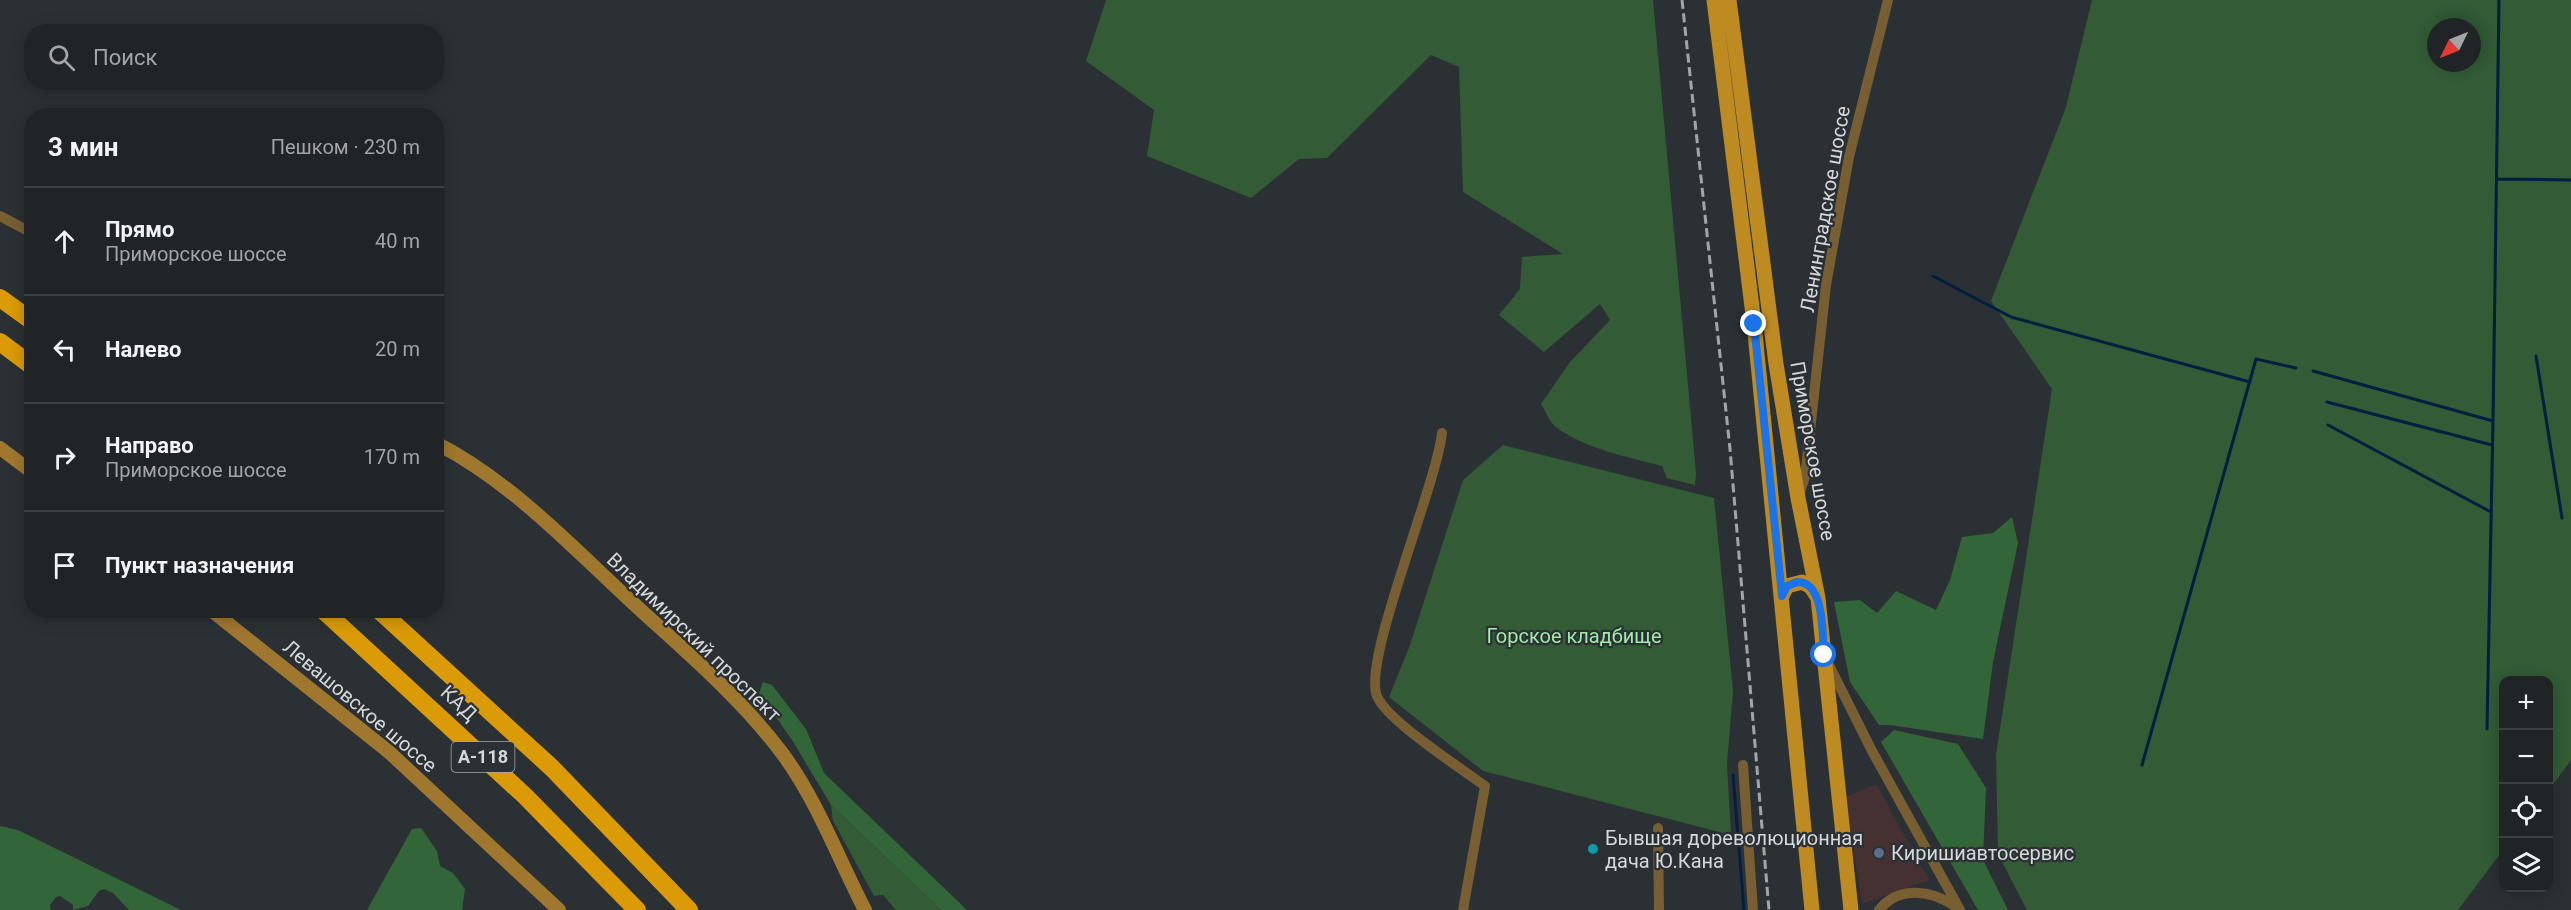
<!DOCTYPE html>
<html lang="ru">
<meta charset="utf-8">
<style>
:root{--surface:#202427;--page:#282c2f;--text:#f1f3f6;--muted:#a2a4a7;--line:#3d4144}
body{margin:0;font-family:Roboto,sans-serif;background:var(--page);color:var(--text)}
.controls{position:absolute;right:18px;bottom:18px;display:grid;overflow:hidden;border-radius:12px;box-shadow:0 3px 15px #0003}
.controls button{width:54px;height:54px;display:grid;place-items:center;padding:0;border:0;border-bottom:2px solid var(--line);background:var(--surface);color:var(--text);font:30px sans-serif}
.compass{position:absolute;left:2427px;top:18px;width:54px;height:54px;border-radius:50%;background:var(--surface);box-shadow:0 3px 15px #0003;rotate:227deg}
.stop{position:absolute;width:18px;height:18px;margin:-14px;border:4px solid #1a73e8;border-radius:50%;background:#fff}
.stop.end{background:#1a73e8;border-color:#fff;box-shadow:0 2px 6px #0008}
.list{margin:0;padding:0;list-style:none}
h2{display:flex;justify-content:space-between;align-items:center;height:78px;margin:0;padding:0 24px;font-size:26px}
h2 small{font-size:20px;font-weight:400;color:var(--muted)}
.list li{display:grid;grid-template-columns:39px 1fr auto;gap:18px;align-items:center;box-sizing:border-box;height:108px;padding:0 24px;border-top:2px solid var(--line)}
.list b{display:block;font-size:22px;white-space:nowrap}
.list p{margin:0;font-size:20px;white-space:nowrap;color:var(--muted)}
.list em{font-size:20px;font-style:normal;color:var(--muted)}
.icon{flex:none;width:33px;height:33px;fill:none;stroke:currentColor;stroke-width:2;stroke-linecap:round;stroke-linejoin:round}
.map{position:relative;flex:none;width:2571px;height:910px;overflow:hidden}
.search{position:absolute;background:var(--surface);box-shadow:0 3px 15px #0003;left:24px;top:24px;width:420px;height:66px;display:flex;align-items:center;gap:15px;box-sizing:border-box;padding:0 21px;border-radius:24px;color:var(--muted);font-size:22px}
.panel{position:absolute;background:var(--surface);box-shadow:0 3px 15px #0003;left:24px;top:108px;width:420px;height:510px;border-radius:24px}
.map>svg:first-child{display:block}
.commercial{fill:#453131}
.green{fill:#325b36;fill-rule:evenodd}
.forest{fill:#326538}
.lines{fill:none;stroke-linecap:round;stroke-linejoin:round}
.stream{stroke:#021e40;stroke-width:3}
.street{stroke:#785e33;stroke-width:10}
.secondary{stroke:#a0772e;stroke-width:14}
.primary{stroke:#be8a22;stroke-width:15}
.highway{stroke:#da9b06;stroke-width:18}
.rail{stroke:#a2a6a8;stroke-width:3;stroke-dasharray:9 4.5;stroke-linecap:butt}
.route{stroke:#1a73e8;stroke-width:8}
.culture-dot{fill:#0f9aa8;stroke:#2b3034;stroke-width:2}
.service-dot{fill:#5c6f8a;stroke:#2b3034;stroke-width:2}
.labels{text-anchor:middle;stroke-width:4.5;stroke-linejoin:round;paint-order:stroke}
.shield{fill:#2b3034;stroke:#a3a6a9;stroke-width:1.5}
.shield-label{font-size:18px;font-weight:bold;fill:#d6d9db}
.street-label{font-size:20px;fill:#d6d9db;stroke:#2b3034}
.park-label{font-size:20px;fill:#9feaa5;stroke:#2b3034}
.poi-label{font-size:20px;fill:#d6d9db;stroke:#2b3034;text-anchor:start}
</style>
<div class="map">
<svg width="2571" height="910" viewBox="0 0 2571 910">
<rect width="100%" height="100%" fill="#2b3034"/>
<path class="commercial" d="M1876 784 1929 880 1862 904 1845 797Z"/>
<path class="green" d="M1106 0H1653L1696 473 1695 485 1667 478 1662 466C1626 456 1588 450 1557 428 1550 423 1546 412 1541 404L1570 362 1610 320 1600 304 1544 352 1499 315 1520 289 1522 257 1563 254 1463 192 1459 67 1431 55 1327 158 1299 159 1251 198 1147 156 1154 110 1086 61Z
M2092 0H2571V760L2549 790 2548 680H2504L2503 850 2458 910H2027L1998 854 1996 755 2052 389 1991 301 2066 107ZM2436 27H2472V63H2436Z
M1503 445 1714 498 1733 691 1727 764 1731 835 1483 771 1389 697 1410 645 1463 480Z
M831 805 941 910H896L883 895 874 896 833 821Z"/>
<path class="forest" d="M2012 517 2018 543 1993 662 1983 739 1890 725H1879L1850 682 1834 602 1860 600 1877 613 1896 591 1936 610 1950 580 1962 537 1993 533Z
M763 682 772 685 806 729 824 773 967 910H941L831 805 792 740 759 693Z
M1894 730 1958 744 1986 788 1983 860 2008 910H1978L1881 742Z
M0 826 18 830 181 910H129L113 893 104 889 99 891 88 906 73 910V905L60 896 56 897 50 905 51 910H0Z
M421 828 437 851 440 866 453 873 465 889 462 910H367L412 829Z"/>
<g class="lines">
<path class="stream" d="M2497 179 2571 180
M1933 276 2011 317 2250 382
M2536 356 2562 518
M2313 371 2493 421 2499 0
M2327 402 2492 445
M2328 425 2491 512
M2487 729 2493 421
M2142 765 2256 359 2296 368
M1733 775 1744 910"/>
<path class="street" d="M0 216 32 233
M1442 433C1436 487 1362 661 1377 696 1387 721 1461 768 1485 786L1463 910
M1799 495 1805 477 1826 285 1849 157 1888 0
M1827 661 1872 751 1960 910
M1743 765 1753 910
M1658 828 1659 910
M1879 910C1899 885 1932 890 1956 907"/>
<path class="secondary" d="M436 443C512 482 572 547 634 604 685 651 740 697 782 753 817 800 838 858 865 910
M0 448 32 472
M211 610 389 752 559 910"/>
<path class="primary" d="M1714 0 1754 323 1812 910
M1729 0 1776 364 1798 498 1818 598 1851 910
M1782 596 1787 586 1802 582 1811 587 1818 598"/>
<path class="highway" d="M0 298 32 321
M0 342 32 366
M323 610 525 796 637 910
M379 610 552 768 689 910"/>
<path class="rail" d="M1682 0 1730 449 1769 910"/>
</g>
<g class="lines">
<path class="route" d="M1754 324 1782 596 1787 586 1797 582C1825 581 1822 635 1824 655"/>
</g>
<circle class="culture-dot" cx="1593" cy="849" r="6"/>
<circle class="service-dot" cx="1879" cy="853" r="6"/>
<g class="labels">
<rect class="shield" x="451.5" y="742" width="63" height="30" rx="4.5"/>
<g class="shield-label">
<text x="483" y="763">А-118</text>
</g>
<g class="street-label">
<text transform="translate(1825 209) rotate(-80)" y="7">Ленинградское шоссе</text>
<text transform="translate(1813 451) rotate(80)" y="7">Приморское шоссе</text>
<text transform="translate(694 637) rotate(44)" y="7">Владимирский проспект</text>
<text transform="translate(459 703) rotate(43)" y="7">КАД</text>
<text transform="translate(360 706) rotate(40)" y="7">Левашовское шоссе</text>
</g>
<g class="park-label">
<text x="1574" y="643">Горское кладбище</text>
</g>
<g class="poi-label">
<text x="1605" y="845">Бывшая дореволюционная<tspan x="1605" dy="23">дача Ю.Кана</tspan></text>
<text x="1891" y="860">Киришиавтосервис</text>
</g>
</g>
</svg>
<div class="controls">
<button>+</button>
<button>−</button>
<button><svg class="icon" aria-label="locate" viewBox="0 0 24 24"><circle cx="12" cy="12" r="6"/><path d="M12 2v4M12 18v4M2 12h4M18 12h4"/></svg></button>
<button><svg class="icon" aria-label="layers" viewBox="0 0 24 24"><path d="M12 4l9 5-9 5-9-5zM3 14l9 5 9-5"/></svg></button>
</div>
<svg class="compass" viewBox="-18 -18 36 36"><path d="M0-13l5 13h-10z" fill="#e53935"/><path d="M0 13l5-13h-10z" fill="#a2a4a7"/></svg>
<div class="stop" style="left:1824px;top:655px"></div>
<div class="stop end" style="left:1754px;top:324px"></div>
<div class="search"><svg class="icon" aria-label="search" viewBox="0 0 24 24"><circle cx="10" cy="10" r="6"/><path d="M15 15l6 6"/></svg>Поиск</div>
<section class="panel">
<h2>3 мин<small>Пешком · 230 m</small></h2>
<ul class="list">
<li><svg class="icon" aria-label="ahead" viewBox="0 0 24 24"><path d="M12 20V5M6 11l6-6 6 6"/></svg><div><b>Прямо</b><p>Приморское шоссе</p></div><em>40 m</em></li>
<li><svg class="icon" aria-label="left" viewBox="0 0 24 24"><path d="M17 20v-9H6M10 6l-5 5 5 5"/></svg><div><b>Налево</b></div><em>20 m</em></li>
<li><svg class="icon" aria-label="right" viewBox="0 0 24 24"><path d="M7 20v-9h11M14 6l5 5-5 5"/></svg><div><b>Направо</b><p>Приморское шоссе</p></div><em>170 m</em></li>
<li><svg class="icon" aria-label="arrive" viewBox="0 0 24 24"><path d="M6 21V4h12l-3 4 3 4H6"/></svg><div><b>Пункт назначения</b></div></li>
</ul>
</section>
</div>
